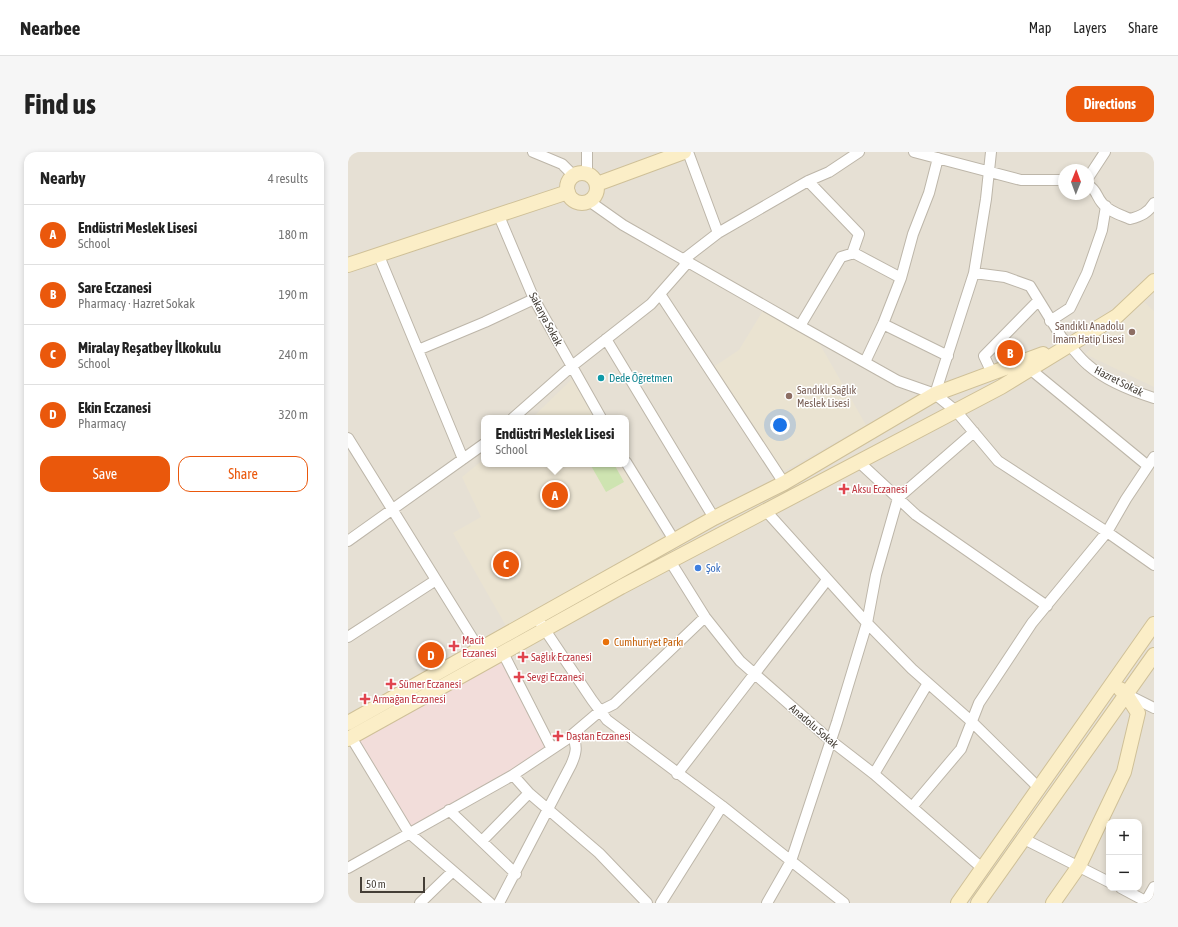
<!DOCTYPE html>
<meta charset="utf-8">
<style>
:root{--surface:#fff;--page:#f6f6f6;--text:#222;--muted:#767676;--line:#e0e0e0;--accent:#ea580c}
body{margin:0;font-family:"Asap Condensed",sans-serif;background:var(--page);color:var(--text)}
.controls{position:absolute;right:12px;bottom:12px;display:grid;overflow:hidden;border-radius:8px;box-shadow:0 2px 6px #0003}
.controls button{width:36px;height:36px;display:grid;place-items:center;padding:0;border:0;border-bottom:1px solid var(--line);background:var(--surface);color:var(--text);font:20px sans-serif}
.compass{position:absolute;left:710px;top:12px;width:36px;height:36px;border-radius:50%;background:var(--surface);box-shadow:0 2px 6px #0003;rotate:1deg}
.scale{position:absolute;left:12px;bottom:10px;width:65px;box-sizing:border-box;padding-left:4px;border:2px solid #443e36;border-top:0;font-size:11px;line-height:14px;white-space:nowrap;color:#443e36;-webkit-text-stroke:3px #fff;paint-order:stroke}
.you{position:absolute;left:432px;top:273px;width:14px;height:14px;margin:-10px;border:3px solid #fff;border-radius:50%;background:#1a73e8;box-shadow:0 0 0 6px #1a73e833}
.badge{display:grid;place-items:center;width:26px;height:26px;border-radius:50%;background:var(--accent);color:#fff;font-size:13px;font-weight:700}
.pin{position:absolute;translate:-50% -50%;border:2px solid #fff;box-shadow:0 1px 4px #0006}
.popup{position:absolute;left:133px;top:263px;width:148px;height:52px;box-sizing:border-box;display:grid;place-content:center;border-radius:8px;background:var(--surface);filter:drop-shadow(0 1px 3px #0005);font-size:13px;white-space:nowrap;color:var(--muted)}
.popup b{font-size:15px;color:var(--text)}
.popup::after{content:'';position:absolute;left:50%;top:100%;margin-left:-8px;border:8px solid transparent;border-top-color:var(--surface)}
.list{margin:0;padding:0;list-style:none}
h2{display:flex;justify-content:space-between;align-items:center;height:52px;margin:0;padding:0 16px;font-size:17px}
h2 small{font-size:13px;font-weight:400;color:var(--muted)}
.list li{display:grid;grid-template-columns:26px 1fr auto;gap:12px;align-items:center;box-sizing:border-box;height:60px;padding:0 16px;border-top:1px solid var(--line)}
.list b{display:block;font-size:15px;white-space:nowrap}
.list p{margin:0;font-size:13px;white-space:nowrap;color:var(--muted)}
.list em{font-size:13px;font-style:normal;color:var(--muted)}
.actions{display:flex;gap:8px;padding:12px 16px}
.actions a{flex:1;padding:9px 0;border:1px solid var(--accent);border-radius:12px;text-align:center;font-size:14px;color:var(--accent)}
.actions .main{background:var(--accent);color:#fff}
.map{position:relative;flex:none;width:806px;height:751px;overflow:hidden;border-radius:12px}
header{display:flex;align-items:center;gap:24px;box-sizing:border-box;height:56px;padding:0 20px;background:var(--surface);border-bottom:1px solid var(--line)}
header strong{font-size:19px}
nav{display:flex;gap:22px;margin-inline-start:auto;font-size:14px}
.intro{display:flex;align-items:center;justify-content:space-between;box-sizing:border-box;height:96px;padding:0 24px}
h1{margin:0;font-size:28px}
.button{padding:10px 18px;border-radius:12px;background:var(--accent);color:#fff;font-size:14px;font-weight:700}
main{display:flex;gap:24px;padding:0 24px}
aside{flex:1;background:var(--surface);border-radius:12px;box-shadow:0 2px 6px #0003}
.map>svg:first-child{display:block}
.residential{fill:#e6e0d4;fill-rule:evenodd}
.education{fill:#eae3d1}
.medical{fill:#f2ddda}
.green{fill:#cee4b1}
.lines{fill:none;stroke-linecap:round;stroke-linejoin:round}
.street-casing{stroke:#bdb6a9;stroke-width:12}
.secondary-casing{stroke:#cfc098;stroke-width:16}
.street{stroke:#fff;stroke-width:10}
.secondary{stroke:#fbeec7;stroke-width:14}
.education-dot{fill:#8d6e63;stroke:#fff;stroke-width:1.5}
.culture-dot{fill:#0f9aa8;stroke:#fff;stroke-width:1.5}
.health-dot{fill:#e0444e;stroke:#fff;stroke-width:1.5}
.shop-dot{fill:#3f7fe0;stroke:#fff;stroke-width:1.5}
.food-dot{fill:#e8710a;stroke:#fff;stroke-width:1.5}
.labels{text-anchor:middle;stroke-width:3;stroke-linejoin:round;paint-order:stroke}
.street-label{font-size:11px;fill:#443e36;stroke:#fff}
.education-label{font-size:11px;fill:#785e54;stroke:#fff;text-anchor:end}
.culture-label{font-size:11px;fill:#0d838f;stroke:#fff;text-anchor:start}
.health-label{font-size:11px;fill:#be3a42;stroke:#fff;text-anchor:start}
.shop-label{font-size:11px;fill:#366cbe;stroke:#fff;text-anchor:start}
.food-label{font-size:11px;fill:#c56008;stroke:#fff;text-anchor:start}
</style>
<header>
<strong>Nearbee</strong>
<nav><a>Map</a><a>Layers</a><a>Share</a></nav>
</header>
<div class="intro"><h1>Find us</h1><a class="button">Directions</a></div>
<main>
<aside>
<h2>Nearby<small>4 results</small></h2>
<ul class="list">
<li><span class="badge">A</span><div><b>Endüstri Meslek Lisesi</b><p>School</p></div><em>180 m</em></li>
<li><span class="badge">B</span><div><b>Sare Eczanesi</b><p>Pharmacy · Hazret Sokak</p></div><em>190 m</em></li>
<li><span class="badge">C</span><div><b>Miralay Reşatbey İlkokulu</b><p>School</p></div><em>240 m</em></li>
<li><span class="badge">D</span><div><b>Ekin Eczanesi</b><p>Pharmacy</p></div><em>320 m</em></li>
</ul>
<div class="actions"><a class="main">Save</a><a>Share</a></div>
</aside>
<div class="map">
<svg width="806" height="751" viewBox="0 0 806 751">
<rect width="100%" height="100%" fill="#f2eee6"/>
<path class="residential" d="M0 0H806V751H0ZM716 18H740V42H716ZM136 266H278V312H136ZM761 670H791V736H761Z"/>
<path class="education" d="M796 150 806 159V235L737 202Z
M416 157 467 184 518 273 429 323 364 216 391 198Z
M224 227 247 266H184Z
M136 307V312H274L315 385 158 474 105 381 133 365 114 325Z"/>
<path class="medical" d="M155 501 204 597 61 681 3 585Z"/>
<path class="green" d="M242 312H266L276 330 258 340Z"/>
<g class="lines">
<defs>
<path id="street" d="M185 0 214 12 226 24
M340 0 370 81
M566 0 673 28H716
M239 22V0
M740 26 757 0
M460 29 511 82 504 102
M740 33C749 38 748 44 754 51 760 59 773 63 782 67 793 64 800 61 806 51
M241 49 275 73 452 174 550 229 587 242 608 259 650 309 759 380 806 413
M151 64 186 147 253 266
M31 104 115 307
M335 108 370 81 460 29 481 20 511 0
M626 121 657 125 682 134 714 186C724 194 730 205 740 213 757 228 784 239 806 246
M312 142 436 331
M702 169 722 156 739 121 754 78 758 54
M535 172 600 204
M452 174 493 105 506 101 553 126
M258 187 366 366
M70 198 137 170 186 147
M517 210 535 172 553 126 565 82 581 41 590 6
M682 217 800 314
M644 221 636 204 690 149
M587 242 626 121 638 47 643 0
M165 266 224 214 303 152 340 110
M0 286 131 497
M278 310 326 388
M511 310 568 363 699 454
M418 359 519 471 564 517 623 569 691 636
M0 389 136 292
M322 409 357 465 392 509 482 588 526 622 634 716
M193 472 244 548 259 568 374 654 496 751
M0 485 88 428
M155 501 204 597
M778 542 806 556
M3 585 61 681 142 751
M329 622 479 428
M526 622 580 531
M165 623 181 641 251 701 299 751
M564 655 613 597 631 551 684 471 759 380 778 347 806 305
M101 658 168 722
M676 687 761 730
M134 689 181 641
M0 716 165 623 219 587 252 559 266 552 357 465
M773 736 801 751
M798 749 806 735
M72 751 105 719
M151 751 223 613C228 602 230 594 224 583
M313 751 374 654
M419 751 443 709 489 570 519 471 528 423 550 346 626 280"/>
<path id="secondary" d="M219 36a15 15 0 1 1 30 0a15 15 0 1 1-30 0Z
M249 32 336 0
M0 113 220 40
M0 571 366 366 436 331 587 242 695 202
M0 587 273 435 653 235 769 164 806 129
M610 751 806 472
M630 751 806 503
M705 751 731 714 776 620 790 561 778 542 772 537"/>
</defs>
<use href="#street" class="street-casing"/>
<use href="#secondary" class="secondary-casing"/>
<use href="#street" class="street"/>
<use href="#secondary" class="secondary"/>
</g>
<g class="education-dot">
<circle cx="784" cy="180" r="4"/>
<circle cx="441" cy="244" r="4"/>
</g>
<circle class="culture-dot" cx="253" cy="226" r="4"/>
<g class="health-dot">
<path d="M494 331h4v4h4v4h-4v4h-4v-4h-4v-4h4z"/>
<path d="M104 488h4v4h4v4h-4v4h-4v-4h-4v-4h4z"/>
<path d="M173 499h4v4h4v4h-4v4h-4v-4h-4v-4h4z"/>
<path d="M169 519h4v4h4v4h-4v4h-4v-4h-4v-4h4z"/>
<path d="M41 526h4v4h4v4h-4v4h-4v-4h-4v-4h4z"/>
<path d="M15 541h4v4h4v4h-4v4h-4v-4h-4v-4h4z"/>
<path d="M208 578h4v4h4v4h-4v4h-4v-4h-4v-4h4z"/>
</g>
<circle class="shop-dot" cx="350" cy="416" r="4"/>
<circle class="food-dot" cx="258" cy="490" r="4"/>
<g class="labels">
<g class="street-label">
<text transform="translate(198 167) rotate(62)" y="4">Sakarya Sokak</text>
<text transform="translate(771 229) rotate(27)" y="4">Hazret Sokak</text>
<text transform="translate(466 574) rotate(41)" y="4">Anadolu Sokak</text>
</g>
<g class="education-label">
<text x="776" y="178">Sandıklı Anadolu<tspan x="776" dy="13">İmam Hatip Lisesi</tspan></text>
<text x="449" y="242" text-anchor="start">Sandıklı Sağlık<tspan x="449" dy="13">Meslek Lisesi</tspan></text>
</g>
<g class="culture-label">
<text x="261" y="230">Dede Öğretmen</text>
</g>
<g class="health-label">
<text x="504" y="341">Aksu Eczanesi</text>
<text x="114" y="492">Macit<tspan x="114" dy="13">Eczanesi</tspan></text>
<text x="183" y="509">Sağlık Eczanesi</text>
<text x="179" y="529">Sevgi Eczanesi</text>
<text x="51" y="536">Sümer Eczanesi</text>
<text x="25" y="551">Armağan Eczanesi</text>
<text x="218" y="588">Daştan Eczanesi</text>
</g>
<g class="shop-label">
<text x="358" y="420">Şok</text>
</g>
<g class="food-label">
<text x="266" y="494">Cumhuriyet Parkı</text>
</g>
</g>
</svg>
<div class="controls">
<button>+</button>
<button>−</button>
</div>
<svg class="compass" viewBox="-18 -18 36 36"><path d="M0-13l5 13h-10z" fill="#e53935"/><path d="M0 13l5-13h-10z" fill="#767676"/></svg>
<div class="scale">50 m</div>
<div class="you"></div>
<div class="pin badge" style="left:207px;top:343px">A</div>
<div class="popup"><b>Endüstri Meslek Lisesi</b>School</div>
<div class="pin badge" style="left:662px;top:201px">B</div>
<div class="pin badge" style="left:158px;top:412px">C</div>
<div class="pin badge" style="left:83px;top:503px">D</div>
</div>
</main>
